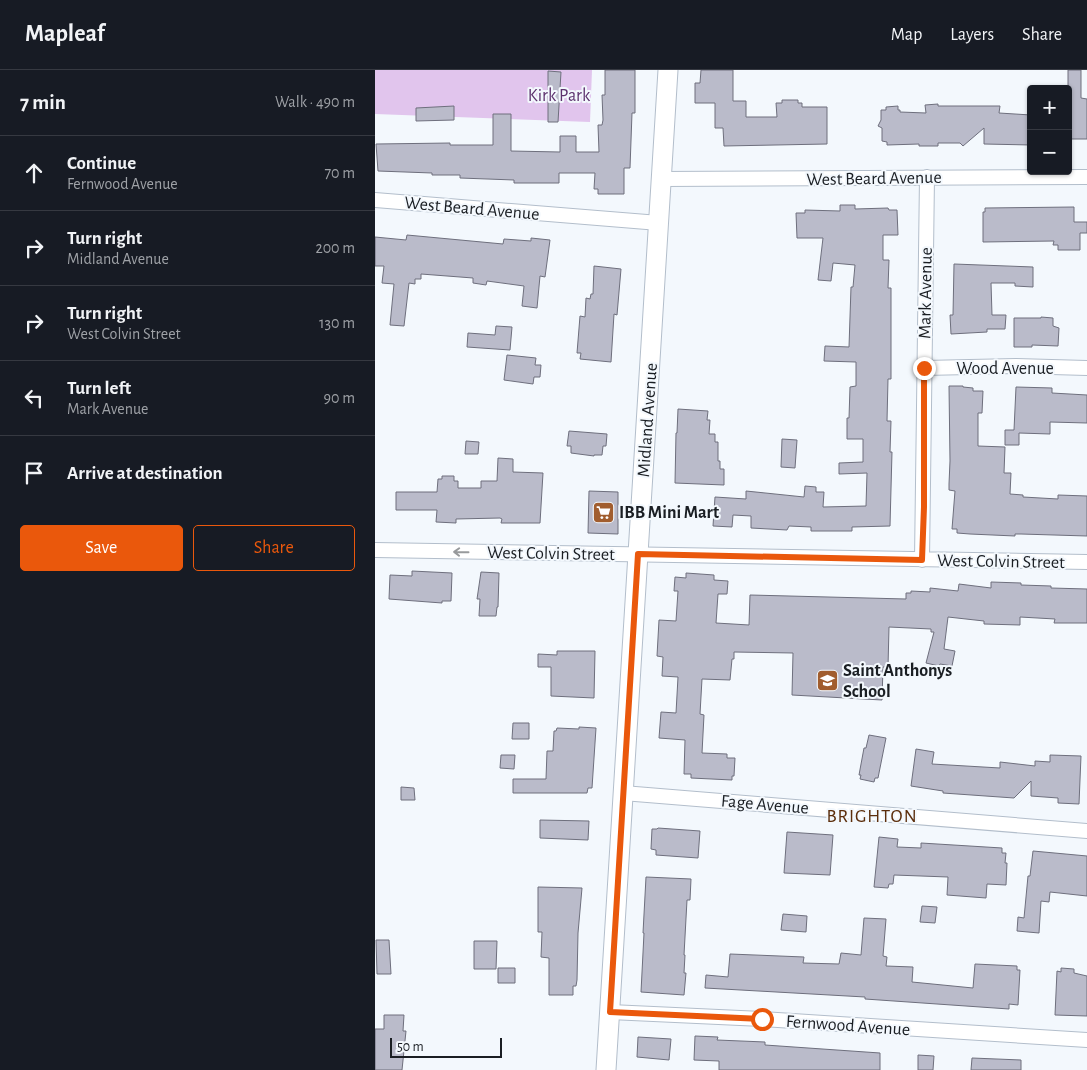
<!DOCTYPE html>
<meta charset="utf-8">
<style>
:root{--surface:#171b24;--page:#20242c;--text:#f1f3f6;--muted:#9ea1a6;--line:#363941;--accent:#ea580c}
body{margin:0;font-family:"Alegreya Sans",sans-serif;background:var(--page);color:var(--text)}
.controls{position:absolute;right:15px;top:15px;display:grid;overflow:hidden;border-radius:5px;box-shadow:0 1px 4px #0004}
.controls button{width:45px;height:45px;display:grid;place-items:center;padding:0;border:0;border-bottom:1px solid var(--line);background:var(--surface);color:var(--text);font:25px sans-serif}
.scale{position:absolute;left:15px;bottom:12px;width:112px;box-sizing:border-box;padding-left:5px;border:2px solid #1a1e23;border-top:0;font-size:14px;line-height:18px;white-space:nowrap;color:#1a1e23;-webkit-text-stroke:4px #f3f8fd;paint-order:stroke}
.stop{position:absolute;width:15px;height:15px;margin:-11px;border:4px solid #ea580c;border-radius:50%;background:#fff}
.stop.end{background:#ea580c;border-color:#fff;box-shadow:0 1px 5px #0008}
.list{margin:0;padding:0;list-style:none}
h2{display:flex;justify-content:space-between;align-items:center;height:65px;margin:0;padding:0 20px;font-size:21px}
h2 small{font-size:16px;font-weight:400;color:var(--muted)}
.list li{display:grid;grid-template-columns:32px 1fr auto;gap:15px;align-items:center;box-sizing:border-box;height:75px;padding:0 20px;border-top:1px solid var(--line)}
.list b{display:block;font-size:19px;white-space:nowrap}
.list p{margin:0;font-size:16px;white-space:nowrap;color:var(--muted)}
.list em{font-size:16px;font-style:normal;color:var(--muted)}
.actions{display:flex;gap:10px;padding:15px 20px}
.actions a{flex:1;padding:11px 0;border:1px solid var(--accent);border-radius:5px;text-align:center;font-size:18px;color:var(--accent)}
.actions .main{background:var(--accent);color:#fff}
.icon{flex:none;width:28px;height:28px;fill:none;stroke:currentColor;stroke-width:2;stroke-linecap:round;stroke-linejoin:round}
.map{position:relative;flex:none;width:712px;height:1000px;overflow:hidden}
header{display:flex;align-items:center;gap:30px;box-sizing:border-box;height:70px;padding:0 25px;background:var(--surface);border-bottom:1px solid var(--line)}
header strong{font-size:24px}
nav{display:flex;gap:28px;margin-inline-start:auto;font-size:18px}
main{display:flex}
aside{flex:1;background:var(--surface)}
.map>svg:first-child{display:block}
.green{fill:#e1c5ed}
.building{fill:#babbca;stroke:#6e6f7d}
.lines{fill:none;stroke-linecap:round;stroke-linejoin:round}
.street-casing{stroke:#b3becb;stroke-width:16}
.secondary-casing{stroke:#b3becb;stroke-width:21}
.street{stroke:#fff;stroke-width:14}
.secondary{stroke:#fff;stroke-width:19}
.oneway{stroke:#989a9c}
.route{stroke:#ea580c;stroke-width:6}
.labels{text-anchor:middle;stroke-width:4;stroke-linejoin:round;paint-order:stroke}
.park-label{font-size:18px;fill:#5d326e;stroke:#f3f8fd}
.street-label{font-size:18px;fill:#1a1e23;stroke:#f3f8fd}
.poi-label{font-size:18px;font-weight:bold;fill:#1a1e23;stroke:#f3f8fd;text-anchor:start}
.neighbourhood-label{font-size:19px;letter-spacing:1px;fill:#5c2e0c;stroke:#f3f8fd}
</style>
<header>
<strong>Mapleaf</strong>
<nav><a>Map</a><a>Layers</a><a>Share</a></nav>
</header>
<main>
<aside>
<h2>7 min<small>Walk · 490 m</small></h2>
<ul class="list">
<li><svg class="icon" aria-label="ahead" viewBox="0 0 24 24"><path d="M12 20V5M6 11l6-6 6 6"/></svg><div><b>Continue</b><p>Fernwood Avenue</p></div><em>70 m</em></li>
<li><svg class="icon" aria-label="right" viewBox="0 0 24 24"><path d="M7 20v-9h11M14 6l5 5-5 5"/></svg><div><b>Turn right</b><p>Midland Avenue</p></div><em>200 m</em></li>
<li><svg class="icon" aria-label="right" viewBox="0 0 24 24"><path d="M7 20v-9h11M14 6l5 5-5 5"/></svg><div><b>Turn right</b><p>West Colvin Street</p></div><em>130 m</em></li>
<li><svg class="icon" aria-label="left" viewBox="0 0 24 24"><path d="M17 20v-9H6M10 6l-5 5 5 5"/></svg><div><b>Turn left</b><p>Mark Avenue</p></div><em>90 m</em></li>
<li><svg class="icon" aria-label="arrive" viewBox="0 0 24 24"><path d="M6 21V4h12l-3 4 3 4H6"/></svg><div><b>Arrive at destination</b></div></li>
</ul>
<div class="actions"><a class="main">Save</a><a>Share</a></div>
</aside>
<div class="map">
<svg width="712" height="1000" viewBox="0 0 712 1000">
<rect width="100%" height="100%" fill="#f3f8fd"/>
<path class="green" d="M0 0H217L215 52 0 44Z"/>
<path class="building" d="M230 0H260V43H257L255 98H249V124H223V119H219L220 103H184V113H139V110L85 108V105H57V103L3 101 1 74 75 73V75H118V44H136V81L185 82V66H201V82H224L223 55H227L228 50 227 25H230Z
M326 0H358V31H371V47H402L401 33H407V30H423V33H427V37H452V74L349 76 348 58H340V33H320V13H325Z
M693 0H706V28L712 29V69H693Z
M173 1 186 2 183 52H173Z
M563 34V36H625L624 43 656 45V75L609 74V58L588 76 585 73H563V76H544V74L512 75V72L507 71V58L503 56 506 50V40H511V37L523 36V40H525V42L551 43 550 35Z
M79 36V50L41 51V38Z
M465 135H480V139L513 138 514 140H522L523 165H508V190H514L513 218H516V309H513L512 351H516L515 382H517L515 456 477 457V461H436V457L414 456 412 460 376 458V446L358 445 357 457 338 456 340 427 371 429V421L429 427 430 416 441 417V422H449L448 437 491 436 492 403 464 404V393L488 392V369H472V348H474L475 317 481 316V292L449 291 450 276 474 277 476 217H478L480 195 458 193 456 211 443 210 448 168H422L421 143H430V140L465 141Z
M699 137V152H712V163H705V180H683V175H678L679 171 608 172V142H610V138Z
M32 165 128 174 129 169 156 171V168L175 170 170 207 165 206 162 238 147 236 149 216 112 211 111 215 98 213V208L46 204V209H40V214L34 213 29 256 15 255 19 214 7 213 9 196H0V167L31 170Z
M579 194 658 197V217L640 216V213H616L617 245H631L630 259H612V262L576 264 575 245H578Z
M219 196 246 199 242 245 239 244 236 292 205 289 206 283H202L205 246 210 247 211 228 215 229 216 224H218Z
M666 247 678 248V256L684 258 683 276 657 275V277H639V248H666Z
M121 256 137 257 135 280 92 277 93 263 120 265Z
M132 285 161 288 160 295H166L165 307H159L158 314 129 310Z
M574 316H588V317L598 318V321H608L607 343H603V376L630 377 629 403H636L635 424 648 425V427L683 429V425L712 426V466L646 464H640V466L595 464 582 463V459H577L580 421 574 420V414L575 391Z
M641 317 677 318V323L712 325V353L675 352V364L644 363V375H630V360H639Z
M303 339 333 341 332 350H335L334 364H340V372H343V391H345V399H349V415L300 413 301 363H302Z
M194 361 232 364 231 376H228L227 385H219V386L196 383V376H192Z
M407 369 422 370 420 398 406 397Z
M91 371 104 372 103 384H90Z
M123 388 138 389V402L168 403 165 453H126L127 449 125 448 81 449V453L61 452 62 440H21V422H62L63 409H67V406H79V411H83V418H106V411H122Z
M214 421 243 422V464L213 463Z
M37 501 77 503 76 531H67V533L14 529 15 505 37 506Z
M106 502 124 503 123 537H122L121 546H104L105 529H102Z
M311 503 339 505V510L353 511 352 524H343L341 553 374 555 375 525 531 529V523H536V521L555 522V518L583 521 584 514 616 518V512L646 513V515L676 516V518L712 519V553H679L680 549 645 547V555L609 554V551L573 547 569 579 580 581 577 596 565 594 564 596 551 593 559 562H556V559L514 557 513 597H508L507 630 417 625 418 583 359 582V589H357L355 610 327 609 325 644 329 645 327 683 352 684V688H360L359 706H357V710L316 708V704H309L310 670 284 668 286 642 301 643 303 607 287 606 288 587 282 586 284 550 301 551 303 521H299L300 507 311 508Z
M182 581H220L219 628 176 626V597H163V584L182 585Z
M138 653H154V669H137Z
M204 657 221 658 217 718H213L212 723H138V709H171L172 681H178L179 661H181L182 658 204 659Z
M494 665 511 668 503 708H500L499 712 485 709 486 705H484L489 678H491Z
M541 679 559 682 557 694 625 698V692L660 696V691L675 692V685L706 686 704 734 683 733V728L656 726V711L639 728 568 723V721L536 716Z
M126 685H140L139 699 125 698Z
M26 717 39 718 40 730H26Z
M165 750 214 751 213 770 165 768Z
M283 758 325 761 323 788 281 785V780L276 779 277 759H282Z
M412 762 458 765 455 805 409 803Z
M504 767 523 769 522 777 546 778V773L627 778V783H631L630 793H632L631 815 612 814 611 828 572 825 573 807 519 805 518 814H514L513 818 499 817Z
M658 781 712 786V826L675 822 674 832 666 831 664 863 642 861 643 847 649 848 653 806H655Z
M271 807 316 809 315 830H312L309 885H310L309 903H311L309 925 266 922 269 863H268Z
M163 817 207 818 203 863 202 910 201 916H198V925H174V888L166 887 167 862H163Z
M547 836 562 837 560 853 545 852Z
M408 844 432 846 431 862 406 860Z
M489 848 511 849 508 886 512 887 511 896 538 897 537 912 598 918 600 894 642 896V900H645L643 935 634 934V939L490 929V927L330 918 331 905 353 907 355 884 429 887 428 893 464 894 466 883 486 885Z
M1 870H14L16 904H2Z
M99 871H122L121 899H99Z
M123 898H140V913H123Z
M686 898 699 899V903L712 906V946L680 945 682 901 686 902Z
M9 945H29L28 961H31L27 1000H0V959H9Z
M320 966 343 967 342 970 390 972V975L505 983V1000H344V991L319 990Z
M263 967 296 969 294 990 262 987Z
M543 985 559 986 558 1000H543Z
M597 988 646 990V1000H596Z"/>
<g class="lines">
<defs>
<path id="street" d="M286 109 712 107
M0 130 284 153
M549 298 641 296 712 298
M0 480 712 492
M547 490 552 107
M248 723 712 761
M235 942 387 949 712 970"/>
<path id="secondary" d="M231 1000 293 0"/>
</defs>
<use href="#street" class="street-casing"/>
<use href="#secondary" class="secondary-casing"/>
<use href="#street" class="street"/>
<use href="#secondary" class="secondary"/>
</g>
<defs><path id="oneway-shaft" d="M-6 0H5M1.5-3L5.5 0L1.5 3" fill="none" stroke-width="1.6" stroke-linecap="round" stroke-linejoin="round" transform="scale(1.25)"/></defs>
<use class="oneway" href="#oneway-shaft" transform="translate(86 482) rotate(-179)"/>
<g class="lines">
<path class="route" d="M387 949 235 942 263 484 547 490 549 437V298"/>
</g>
<defs>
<symbol id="supermarket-square" viewBox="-11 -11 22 22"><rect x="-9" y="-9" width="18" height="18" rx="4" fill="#a15d2e" stroke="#f3f8fd"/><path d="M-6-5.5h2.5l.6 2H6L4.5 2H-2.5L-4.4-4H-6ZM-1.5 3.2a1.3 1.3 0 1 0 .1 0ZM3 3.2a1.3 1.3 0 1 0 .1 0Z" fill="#fff"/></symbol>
<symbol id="school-square" viewBox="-11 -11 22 22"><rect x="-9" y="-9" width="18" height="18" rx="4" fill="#a15d2e" stroke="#f3f8fd"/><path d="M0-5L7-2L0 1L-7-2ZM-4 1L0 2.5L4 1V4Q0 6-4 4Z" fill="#fff"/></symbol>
</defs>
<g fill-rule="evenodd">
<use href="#supermarket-square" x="216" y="430" width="25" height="25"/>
<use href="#school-square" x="440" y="598" width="25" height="25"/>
</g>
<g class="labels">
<g class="park-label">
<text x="184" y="31">Kirk Park</text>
</g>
<g class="street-label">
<text transform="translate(499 108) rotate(-1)" y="6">West Beard Avenue</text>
<text transform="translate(97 138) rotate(5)" y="6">West Beard Avenue</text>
<text transform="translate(550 223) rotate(-89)" y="6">Mark Avenue</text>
<text x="630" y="304">Wood Avenue</text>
<text transform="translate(272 350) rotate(-86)" y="6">Midland Avenue</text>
<text transform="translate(176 483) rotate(1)" y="6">West Colvin Street</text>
<text transform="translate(626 491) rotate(1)" y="6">West Colvin Street</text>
<text transform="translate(390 734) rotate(5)" y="6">Fage Avenue</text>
<text transform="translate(473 955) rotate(4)" y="6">Fernwood Avenue</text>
</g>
<g class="poi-label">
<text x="244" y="448">IBB Mini Mart</text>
<text x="468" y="606">Saint Anthonys<tspan x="468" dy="21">School</tspan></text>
</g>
<g class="neighbourhood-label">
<text x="497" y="752">BRIGHTON</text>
</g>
</g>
</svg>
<div class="controls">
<button>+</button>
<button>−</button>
</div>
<div class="scale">50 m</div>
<div class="stop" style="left:387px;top:949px"></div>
<div class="stop end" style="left:549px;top:298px"></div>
</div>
</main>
